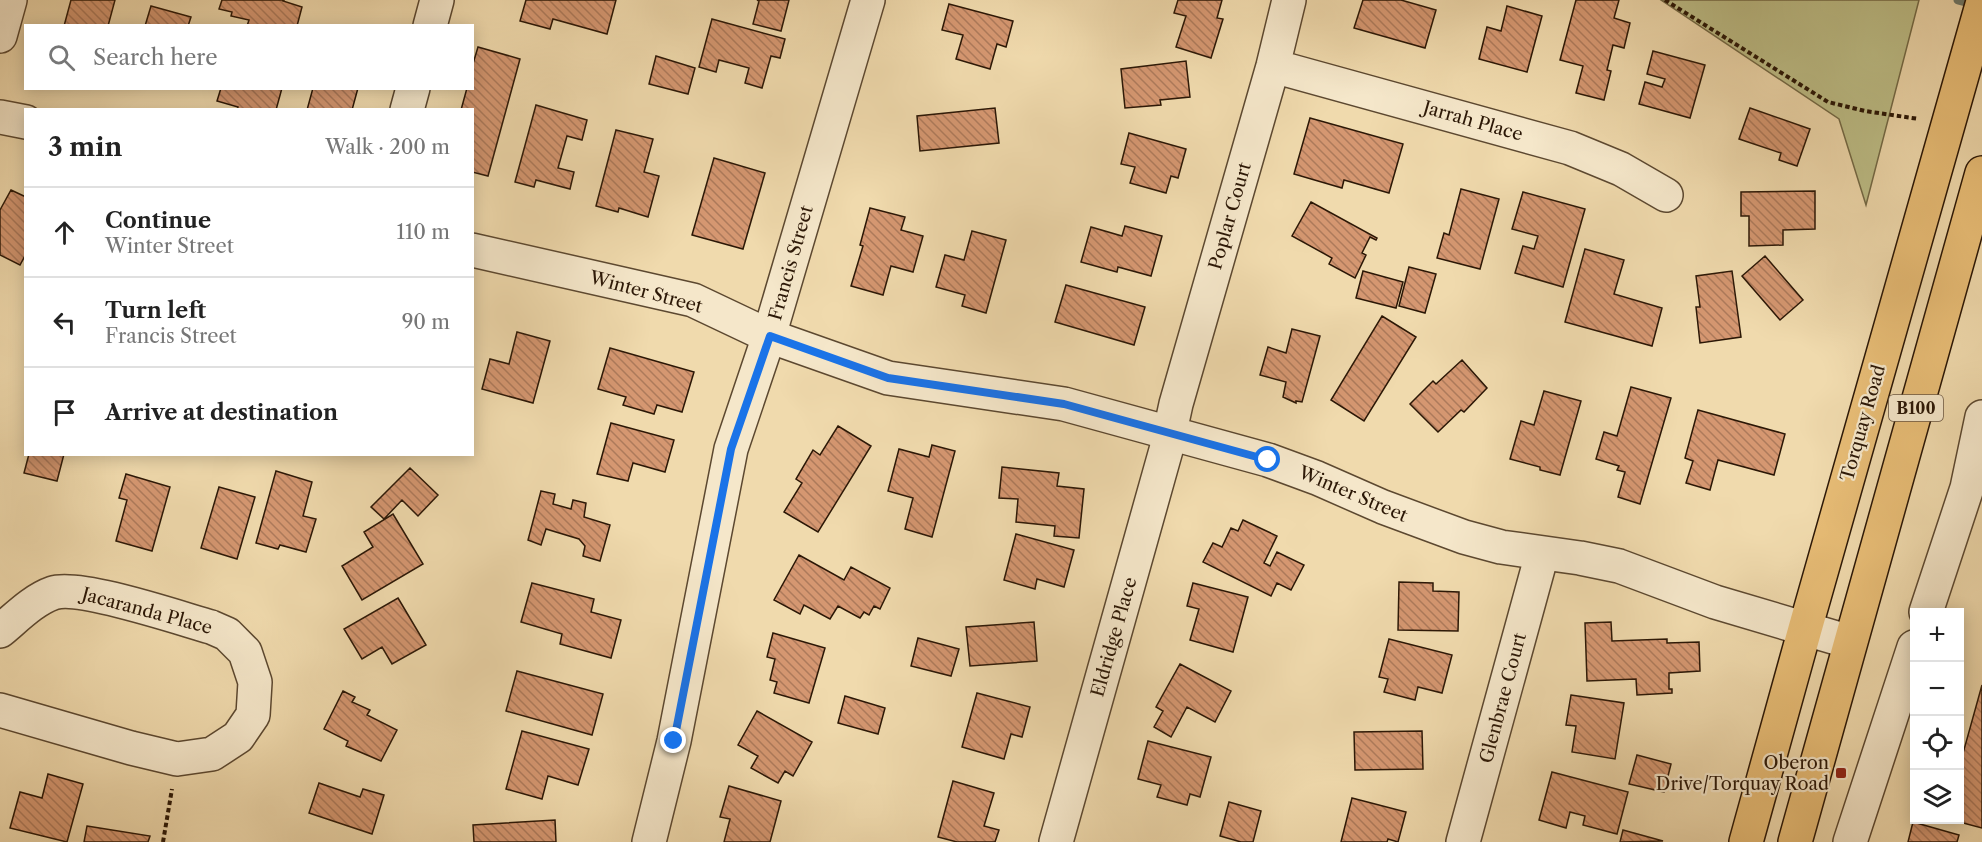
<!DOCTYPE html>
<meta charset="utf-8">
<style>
:root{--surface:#fff;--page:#f6f6f6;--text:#222;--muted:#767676;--line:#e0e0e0}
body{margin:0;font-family:"Libre Caslon Text",serif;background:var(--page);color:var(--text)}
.controls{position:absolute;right:18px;bottom:18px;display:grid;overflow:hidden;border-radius:0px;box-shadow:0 3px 15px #0003}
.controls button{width:54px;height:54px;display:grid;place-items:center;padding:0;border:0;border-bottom:2px solid var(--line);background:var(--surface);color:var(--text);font:30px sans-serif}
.stop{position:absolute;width:18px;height:18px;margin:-14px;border:4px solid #1a73e8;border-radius:50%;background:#fff}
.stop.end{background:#1a73e8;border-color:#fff;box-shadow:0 2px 6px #0008}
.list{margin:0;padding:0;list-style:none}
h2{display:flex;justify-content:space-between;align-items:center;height:78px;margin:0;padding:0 24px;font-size:26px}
h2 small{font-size:20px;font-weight:400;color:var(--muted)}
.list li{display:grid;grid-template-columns:39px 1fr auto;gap:18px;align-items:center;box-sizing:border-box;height:90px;padding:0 24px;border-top:2px solid var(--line)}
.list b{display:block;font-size:22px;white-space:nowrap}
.list p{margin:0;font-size:20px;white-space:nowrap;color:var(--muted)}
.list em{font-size:20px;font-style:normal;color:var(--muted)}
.icon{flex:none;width:33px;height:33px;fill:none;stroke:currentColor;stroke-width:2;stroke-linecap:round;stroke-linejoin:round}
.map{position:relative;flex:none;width:1982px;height:842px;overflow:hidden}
.search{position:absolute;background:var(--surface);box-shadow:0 3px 15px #0003;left:24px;top:24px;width:450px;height:66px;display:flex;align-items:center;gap:15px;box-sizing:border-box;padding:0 21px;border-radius:0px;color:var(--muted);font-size:22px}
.panel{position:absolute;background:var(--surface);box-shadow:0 3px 15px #0003;left:24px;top:108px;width:450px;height:348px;border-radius:0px}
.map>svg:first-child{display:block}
.park{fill:#bdbe87;stroke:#746a46;stroke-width:1.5}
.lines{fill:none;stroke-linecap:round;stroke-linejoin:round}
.stream{stroke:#6e796b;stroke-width:9}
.building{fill:url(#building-back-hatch);stroke:#2b1706;stroke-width:1.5}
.minor-casing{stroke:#5c4830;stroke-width:36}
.tertiary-casing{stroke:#5c4830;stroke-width:36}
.primary-casing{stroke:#2b1706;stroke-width:36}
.path{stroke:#2b1706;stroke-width:4;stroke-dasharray:4.5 3;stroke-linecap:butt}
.minor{stroke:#f5e7ca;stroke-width:33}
.tertiary{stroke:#f5e7ca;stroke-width:33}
.primary{stroke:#e8bd76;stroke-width:33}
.route{stroke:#1a73e8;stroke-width:8}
.poi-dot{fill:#8f2418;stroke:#f5e7ca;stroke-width:2}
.labels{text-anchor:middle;stroke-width:4.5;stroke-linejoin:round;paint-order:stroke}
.shield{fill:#f5e7ca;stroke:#685541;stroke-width:1.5}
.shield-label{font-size:16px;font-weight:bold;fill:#2b1706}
.street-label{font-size:18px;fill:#2b1706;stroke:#f5e7ca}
.poi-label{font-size:18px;fill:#2b1706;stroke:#f5e7ca;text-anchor:end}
</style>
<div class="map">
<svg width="1982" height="842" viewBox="0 0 1982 842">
<defs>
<pattern id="building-back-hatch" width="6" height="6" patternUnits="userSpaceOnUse" patternTransform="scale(1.5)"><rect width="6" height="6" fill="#d59771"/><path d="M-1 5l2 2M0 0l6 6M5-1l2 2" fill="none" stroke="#ad7a5b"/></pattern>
</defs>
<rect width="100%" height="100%" fill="#f0daad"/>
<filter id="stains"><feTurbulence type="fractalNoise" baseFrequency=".00333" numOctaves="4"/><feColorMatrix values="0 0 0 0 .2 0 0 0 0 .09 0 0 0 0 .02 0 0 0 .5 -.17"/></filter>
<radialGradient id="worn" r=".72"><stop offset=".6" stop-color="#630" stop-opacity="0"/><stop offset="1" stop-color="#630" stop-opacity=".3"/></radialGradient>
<path class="park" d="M1661 0H1919L1866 205 1839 119Z"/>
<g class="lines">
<path class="stream" d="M1958 0 1977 5"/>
</g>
<path class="building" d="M71 0H115L108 26H64Z
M222 0H284L283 1 302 7 297 26H247L249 20 231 16 232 12 219 9Z
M526 0H616L607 34 553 19 550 29 520 21Z
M757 0H789L781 31 753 24 759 1Z
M1178 0H1222L1217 18 1223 19 1211 58 1176 47 1186 16 1174 13Z
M1363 0H1401L1436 10 1425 48 1354 28Z
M1576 0H1619L1614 18 1630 23 1624 48 1613 45 1607 70 1611 71 1604 100 1576 93 1583 66 1560 60Z
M949 4 1013 21 1006 47 997 44 990 69 956 59 963 35 942 30Z
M151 6 191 17 188 26H145Z
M1507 6 1542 16 1527 72 1479 59 1487 27 1501 31Z
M712 19 785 39 780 58 771 56 762 88 745 83 749 68 719 60 716 72 699 67Z
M478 47 520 59 488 176 472 172V110H461L467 88H472V67Z
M1653 51 1705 65 1690 118 1639 104 1645 82 1662 87 1665 79 1647 74Z
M656 56 695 68 688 94 649 84Z
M1186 61 1190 97 1160 100 1161 105 1125 108 1121 69Z
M221 88H282L276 110H237L238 107 217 101Z
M313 88H358L352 110H307Z
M536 105 587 120 582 140 567 136 558 168 574 172 570 189 536 180 534 187 515 182Z
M995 108 999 143 920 151 917 116Z
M1750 108 1810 129 1797 166 1779 160 1781 153 1739 139Z
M1310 118 1403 144 1389 193 1344 180 1342 188 1294 174Z
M616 130 653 139 644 172 659 176 648 217 619 208 618 212 596 206Z
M1129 133 1186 149 1178 178 1171 176 1166 193 1130 183 1135 167 1121 164Z
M714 158 765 173 743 249 692 235Z
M1461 189 1499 199 1480 269 1437 258 1444 233 1449 235Z
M11 190 26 197V254L20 265 0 255V210Z
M1815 191V229L1783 230V245L1749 246V216H1741V192Z
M1523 192 1585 209 1563 287 1515 273 1523 246 1534 249 1538 236 1512 229Z
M1311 202 1377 238 1376 240 1370 237 1362 253 1366 255 1355 278 1329 264 1332 258 1292 236Z
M870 208 905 217 901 230 923 236 913 272 891 266 883 295 851 286 863 246 860 245Z
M1125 226 1162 236 1151 276 1118 267 1117 272 1081 262 1091 227 1122 236Z
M972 231 1006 240 986 313 962 306 965 295 936 287 945 255 964 260Z
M1585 249 1624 260 1614 294 1662 308 1652 346 1565 322Z
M1765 256 1803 300 1780 320 1742 276Z
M1409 267 1436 274 1425 313 1399 306Z
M1363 271 1403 282 1396 308 1356 298Z
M1732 271 1741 337 1700 343 1696 307H1700L1696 276Z
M1066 285 1145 307 1134 345 1055 322Z
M1382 316 1416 337 1364 421 1331 400Z
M1292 329 1320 336 1302 402 1296 401V403L1283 397 1286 382 1260 375 1268 347 1286 353Z
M517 332 550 341 533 403 482 389 490 359 509 364Z
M610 348 694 372 682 412 657 405 654 414 623 405 626 397 598 389Z
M1462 360 1487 388 1464 412 1461 410 1438 432 1410 404 1433 381 1436 384Z
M1631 387 1671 398 1640 504 1618 497 1625 472 1617 470 1619 466 1596 459 1604 432 1617 436Z
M1544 391 1581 401 1560 475 1540 470V467L1510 459 1521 421 1534 425Z
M1698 410 1785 434 1774 475 1718 460 1710 490 1686 483 1693 461 1685 458Z
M611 423 674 440 665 472 633 463 628 481 597 474Z
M838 426 871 446 818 532 784 512 802 483 796 479 813 450 820 455Z
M932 445 955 451 932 537 905 529 913 498 888 491 899 449 929 457Z
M29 454H64L57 481 24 473Z
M1002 467 1059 473 1057 486 1084 489 1079 538 1054 536 1055 526 1016 522 1018 499 999 498Z
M410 468 438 495 418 516 402 500 384 519 371 507Z
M276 471 312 482 303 516 316 519 306 552 280 545 278 549 256 543Z
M126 474 170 487 152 551 116 541 127 500 119 498Z
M219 487 255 497 237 559 201 548Z
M541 491 555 494 553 504 571 509 573 500 586 503 584 517 610 525 600 561 583 556 585 546 579 539 546 529 541 545 528 540Z
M393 514 423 564 362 600 342 566 373 547 364 532Z
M1243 520 1277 536 1264 563 1270 566 1277 552 1304 565 1291 590 1277 583 1271 596 1203 562 1213 543 1222 547 1231 528 1238 531Z
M1016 534 1074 550 1064 587 1037 579 1035 589 1004 580Z
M799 555 844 580 851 567 890 588 880 609 874 606 869 615 864 612 860 618 838 606 830 619 804 605 800 614 774 600Z
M1399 582 1433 583V591L1459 592 1458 631 1398 630Z
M532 583 594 599 591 612 621 620 611 658 560 644 562 634 521 622Z
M1193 583 1248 597 1233 652 1190 640 1199 609 1187 606Z
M398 598 426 645 392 664 382 647 362 659 344 629Z
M1034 622 1037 661 970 666 966 627Z
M1611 622 1612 641 1667 639V643L1699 642 1700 671 1669 673V689H1672V693L1637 695 1636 679 1587 681 1585 623Z
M773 633 825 648 809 703 774 693 777 682 770 680 775 659 767 657Z
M918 638 959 649 951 676 911 666Z
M1389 639 1452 655 1442 693 1418 687 1415 700 1384 692 1388 679 1379 677Z
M1180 664 1231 691 1215 722 1187 707 1171 737 1154 727 1163 711 1156 707Z
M517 671 603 694 592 735 506 711Z
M1982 685V828L1952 820H1960V764Z
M343 691 355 697 352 702 370 710 367 715 397 730 381 761 346 746 348 741 324 729Z
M977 693 1030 707 1022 737 1011 734 1004 759 962 747Z
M1571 695 1624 703 1615 759 1572 752 1576 726 1566 725Z
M845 696 885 708 878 734 838 723Z
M757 711 812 742 793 776 785 771 778 783 751 768 758 756 738 745Z
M522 731 589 749 578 785 548 776 542 799 506 789Z
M1422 731 1423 769 1355 770 1354 732Z
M1148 741 1211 757 1200 797 1190 794 1187 805 1157 797 1161 785 1138 779Z
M1637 755 1671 764 1664 792 1629 784Z
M1552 772 1628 792 1617 834 1583 825 1585 816 1570 812 1566 828 1539 820Z
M48 774 83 784 67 842 10 828 20 792 42 798Z
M953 781 994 793 984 826 999 830 995 842H957L938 837Z
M319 783 360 797 363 789 384 795 372 834 309 813Z
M729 786 781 801 770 842H724L730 819 720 817Z
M1352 798 1406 812 1398 842 1388 839 1387 842H1341Z
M1229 802 1261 811 1253 842H1241L1220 836Z
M555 820 556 842H474L473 825Z
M1913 822 1959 835 1957 842H1908Z
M87 826 150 836 148 842H84Z
M1623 830 1663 841 1620 842Z"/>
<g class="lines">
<defs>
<path id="minor" d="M430 26 437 0
M0 36 10 0
M1273 66 1570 148 1621 169 1666 195
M407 110 413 88
M1926 612 1967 488 1982 417
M0 631C16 618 33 600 53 593 79 584 179 618 211 627L227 634 245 652 255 682 253 715 238 737 212 754 177 759 131 748 0 710
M649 842 674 741 731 449 769 336 868 0
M1056 842 1166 450 1176 404 1273 66 1289 0
M1463 842 1542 554
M1850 842 1914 647"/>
<path id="tertiary" d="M0 117 26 122
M472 250 693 300 769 336 888 378 1064 404 1268 460 1317 478 1383 507 1464 537 1501 547 1580 558 1619 566 1715 602 1850 642"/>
<path id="primary" d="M1746 842 1805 629 1982 5
M1795 842 1982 173"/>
</defs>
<use href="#minor" class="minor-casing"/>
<use href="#tertiary" class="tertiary-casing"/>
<use href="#primary" class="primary-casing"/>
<path class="path" d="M1665 0 1828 102 1865 111 1919 119
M163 842 172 789"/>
<use href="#minor" class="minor"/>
<use href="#tertiary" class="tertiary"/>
<use href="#primary" class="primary"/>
</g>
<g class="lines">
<path class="route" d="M674 741 731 449 770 336 888 378 1064 404 1268 460"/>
</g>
<rect class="poi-dot" x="1835" y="767" width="12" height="12" rx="3"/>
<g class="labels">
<rect class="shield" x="1889" y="395" width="54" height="26" rx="4.5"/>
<g class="shield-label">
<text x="1916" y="414">B100</text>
</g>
<g class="street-label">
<text transform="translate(1473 121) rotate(16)" y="6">Jarrah Place</text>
<text transform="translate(1230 216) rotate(-74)" y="6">Poplar Court</text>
<text transform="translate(791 263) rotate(-74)" y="6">Francis Street</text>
<text transform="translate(646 292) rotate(15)" y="6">Winter Street</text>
<text transform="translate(1863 423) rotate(-74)" y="6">Torquay Road</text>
<text transform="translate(1353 494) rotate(23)" y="6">Winter Street</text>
<text transform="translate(147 611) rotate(15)" y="6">Jacaranda Place</text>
<text transform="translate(1114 637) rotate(-74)" y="6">Eldridge Place</text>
<text transform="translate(1503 698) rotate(-75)" y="6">Glenbrae Court</text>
</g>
<g class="poi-label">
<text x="1829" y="769">Oberon<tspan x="1829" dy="21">Drive/Torquay Road</tspan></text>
</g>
</g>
<rect width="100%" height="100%" filter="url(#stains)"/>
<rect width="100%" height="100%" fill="url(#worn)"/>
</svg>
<div class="controls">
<button>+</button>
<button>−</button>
<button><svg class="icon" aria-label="locate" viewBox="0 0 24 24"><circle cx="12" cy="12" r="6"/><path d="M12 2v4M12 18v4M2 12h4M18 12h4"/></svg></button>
<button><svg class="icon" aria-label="layers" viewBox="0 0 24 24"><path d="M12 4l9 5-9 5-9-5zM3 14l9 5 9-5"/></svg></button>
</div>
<div class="stop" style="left:1268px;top:460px"></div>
<div class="stop end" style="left:674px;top:741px"></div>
<div class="search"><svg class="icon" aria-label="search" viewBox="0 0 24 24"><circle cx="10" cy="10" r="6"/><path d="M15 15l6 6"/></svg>Search here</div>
<section class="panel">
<h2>3 min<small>Walk · 200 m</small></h2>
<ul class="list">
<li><svg class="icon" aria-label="ahead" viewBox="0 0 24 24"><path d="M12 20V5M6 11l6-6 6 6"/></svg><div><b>Continue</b><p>Winter Street</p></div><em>110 m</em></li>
<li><svg class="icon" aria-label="left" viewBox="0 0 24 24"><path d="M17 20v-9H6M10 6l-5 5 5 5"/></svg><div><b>Turn left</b><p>Francis Street</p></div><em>90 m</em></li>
<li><svg class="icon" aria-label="arrive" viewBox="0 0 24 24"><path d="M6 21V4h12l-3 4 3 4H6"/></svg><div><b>Arrive at destination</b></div></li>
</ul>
</section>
</div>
